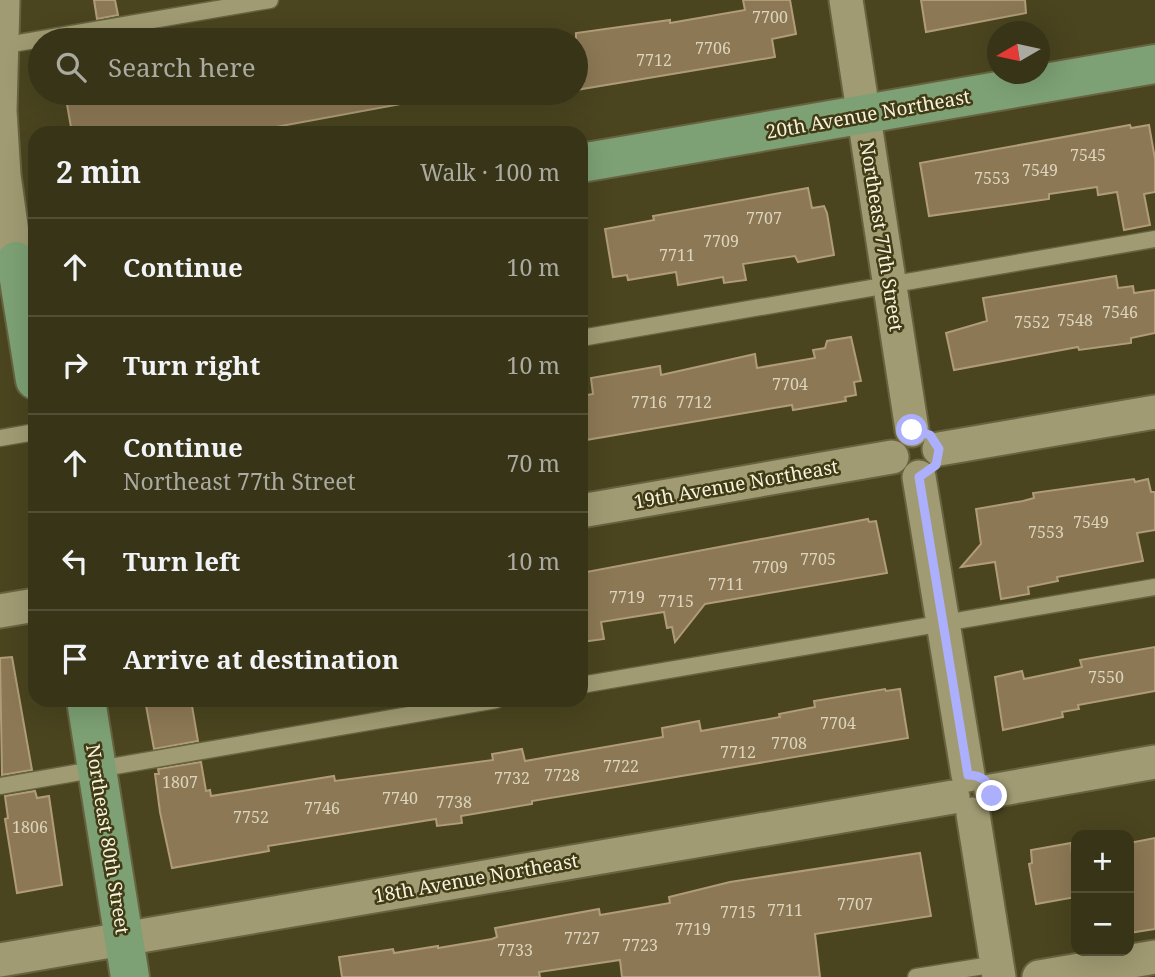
<!DOCTYPE html>
<meta charset="utf-8">
<style>
:root{--surface:#383417;--page:#3f3c20;--text:#f1f3f6;--muted:#abaaa1;--line:#524f36}
body{margin:0;font-family:"Noto Serif",serif;background:var(--page);color:var(--text)}
.controls{position:absolute;right:21px;bottom:21px;display:grid;overflow:hidden;border-radius:14px;box-shadow:0 7px 28px #0002}
.controls button{width:63px;height:63px;display:grid;place-items:center;padding:0;border:0;border-bottom:2px solid var(--line);background:var(--surface);color:var(--text);font:35px sans-serif}
.compass{position:absolute;left:987px;top:21px;width:63px;height:63px;border-radius:50%;background:var(--surface);box-shadow:0 7px 28px #0002;rotate:261deg}
.stop{position:absolute;width:21px;height:21px;margin:-16px;border:5px solid #acaffb;border-radius:50%;background:#fff}
.stop.end{background:#acaffb;border-color:#fff;box-shadow:0 2px 7px #0008}
.list{margin:0;padding:0;list-style:none}
h2{display:flex;justify-content:space-between;align-items:center;height:91px;margin:0;padding:0 28px;font-size:30px}
h2 small{font-size:23px;font-weight:400;color:var(--muted)}
.list li{display:grid;grid-template-columns:46px 1fr auto;gap:21px;align-items:center;box-sizing:border-box;height:98px;padding:0 28px;border-top:2px solid var(--line)}
.list b{display:block;font-size:26px;white-space:nowrap}
.list p{margin:0;font-size:23px;white-space:nowrap;color:var(--muted)}
.list em{font-size:23px;font-style:normal;color:var(--muted)}
.icon{flex:none;width:38px;height:38px;fill:none;stroke:currentColor;stroke-width:2;stroke-linecap:round;stroke-linejoin:round}
.map{position:relative;flex:none;width:1155px;height:977px;overflow:hidden}
.search{position:absolute;background:var(--surface);box-shadow:0 7px 28px #0002;left:28px;top:28px;width:560px;height:77px;display:flex;align-items:center;gap:18px;box-sizing:border-box;padding:0 24px;border-radius:38px;color:var(--muted);font-size:26px}
.panel{position:absolute;background:var(--surface);box-shadow:0 7px 28px #0002;left:28px;top:126px;width:560px;height:581px;border-radius:21px}
.map>svg:first-child{display:block}
.building{fill:#8c7854;stroke:#b09c77;stroke-width:2}
.lines{fill:none;stroke-linecap:round;stroke-linejoin:round}
.lane-casing{stroke:#676340;stroke-width:19}
.street-casing{stroke:#676340;stroke-width:37}
.secondary-casing{stroke:#676340;stroke-width:42}
.lane{stroke:#a09b72;stroke-width:16}
.street{stroke:#a09b72;stroke-width:33}
.secondary{stroke:#7da074;stroke-width:38}
.route{stroke:#acaffb;stroke-width:9}
.labels{text-anchor:middle;stroke-width:5;stroke-linejoin:round;paint-order:stroke}
.number-label{font-size:16px;fill:#dcd4bc}
.street-label{font-size:19px;fill:#f6f3de;stroke:#403b14}
</style>
<div class="map">
<svg width="1155" height="977" viewBox="0 0 1155 977">
<rect width="100%" height="100%" fill="#4a451f"/>
<path class="building" d="M94 0H115L118 15 97 19Z
M743 0H790L796 34 772 39 775 57 576 90V33L670 20V23L745 10Z
M921 0H1025L1026 13 926 32Z
M65 93H105L106 99 139 93H400L401 104 243 133H72Z
M1130 125 1131 128 1149 125 1155 159V192L1144 194 1150 225 1124 230 1117 192 1098 195 1097 187 1049 194V199L929 216 920 163Z
M808 188 812 208 824 206 827 213 834 255 798 262 795 256 743 264 746 280 724 283 723 277 678 285 676 272 628 280 627 275 613 277 605 229 654 220 653 216Z
M1116 276 1118 288 1133 286 1134 293 1155 290V333L1131 338V343L1079 350 1078 347 954 370 946 333 987 321 983 298Z
M851 337 861 381 854 382 856 395 845 397 846 401 793 410 792 405 586 440V436L581 437V396L593 394 591 378 660 366 661 375 755 354 757 368 815 358 813 350 825 348 827 341Z
M1134 479 1135 482 1148 479 1151 492H1155V530L1137 533 1143 561 1057 577 1058 581 1028 587 1029 594 1001 599 995 562 961 567 981 544 976 509 1023 501 1034 498 1033 493Z
M868 519 869 522 876 521 887 573 705 604 675 642 672 627 667 628 664 612 601 622 604 639 581 642V573Z
M1155 647V691L1078 705 1079 709 1062 712 1063 717 1003 730 995 677 1022 671 1024 679 1082 667 1080 660Z
M12 657 32 770 2 775 0 658Z
M885 689 886 691 900 689 908 738 532 801V804L461 816 462 823 437 826 436 819 268 846 269 851 172 868 160 812 155 774H159L158 769 201 762 206 791 210 790 211 796 334 776 335 781 493 760 492 754 522 749 525 761 663 737 662 728 699 721 701 731 780 717 779 714 815 707 814 701Z
M145 700H191L198 741 154 749Z
M35 791 37 798 49 796 62 885 17 893 5 819 8 818 5 796Z
M1155 838V929L1129 933V843Z
M1071 843 1076 897 1036 904 1029 864 1032 863 1031 850Z
M920 853 931 916 815 934 820 977H622L620 960 539 972 540 977H342L339 957 393 949 394 953 438 946V948L492 939 497 937 495 928 599 909 600 915 670 903 669 897 730 882Z"/>
<g class="lines">
<defs>
<path id="lane" d="M0 46 270 0
M581 338 1155 239
M0 438 35 432
M581 685 1155 587
M0 786 496 700
M916 977 997 964"/>
<path id="street" d="M3 0 0 111 4 175 16 261
M846 0 912 430
M939 449 1155 412
M919 477 968 775
M581 511 892 457
M0 611 35 605
M991 791 1155 762
M973 814 999 977
M0 960 953 797
M1039 977 1155 957"/>
<path id="secondary" d="M581 163 1155 64
M16 261 35 380
M86 700 130 977"/>
</defs>
<use href="#lane" class="lane-casing"/>
<use href="#street" class="street-casing"/>
<use href="#secondary" class="secondary-casing"/>
<use href="#lane" class="lane"/>
<use href="#street" class="street"/>
<use href="#secondary" class="secondary"/>
</g>
<g class="lines">
<path class="route" d="M912 430 930 435 939 449 936 465 919 477 968 775C983 775 990 783 992 796"/>
</g>
<g class="labels">
<g class="number-label">
<text x="770" y="23">7700</text>
<text x="713" y="54">7706</text>
<text x="654" y="66">7712</text>
<text x="1088" y="161">7545</text>
<text x="1040" y="176">7549</text>
<text x="992" y="184">7553</text>
<text x="764" y="224">7707</text>
<text x="721" y="247">7709</text>
<text x="677" y="261">7711</text>
<text x="1120" y="318">7546</text>
<text x="1075" y="326">7548</text>
<text x="1032" y="328">7552</text>
<text x="790" y="390">7704</text>
<text x="649" y="408">7716</text>
<text x="694" y="408">7712</text>
<text x="1091" y="528">7549</text>
<text x="1046" y="538">7553</text>
<text x="818" y="565">7705</text>
<text x="770" y="573">7709</text>
<text x="726" y="590">7711</text>
<text x="627" y="603">7719</text>
<text x="676" y="607">7715</text>
<text x="1106" y="683">7550</text>
<text x="838" y="729">7704</text>
<text x="789" y="749">7708</text>
<text x="738" y="758">7712</text>
<text x="621" y="772">7722</text>
<text x="562" y="781">7728</text>
<text x="512" y="784">7732</text>
<text x="180" y="788">1807</text>
<text x="400" y="804">7740</text>
<text x="454" y="808">7738</text>
<text x="322" y="814">7746</text>
<text x="251" y="823">7752</text>
<text x="30" y="833">1806</text>
<text x="855" y="910">7707</text>
<text x="785" y="916">7711</text>
<text x="738" y="918">7715</text>
<text x="693" y="935">7719</text>
<text x="582" y="944">7727</text>
<text x="640" y="951">7723</text>
<text x="515" y="956">7733</text>
</g>
<g class="street-label">
<text transform="translate(868 114) rotate(-10)" y="7">20th Avenue Northeast</text>
<text transform="translate(882 236) rotate(81)" y="7">Northeast 77th Street</text>
<text transform="translate(736 484) rotate(-10)" y="7">19th Avenue Northeast</text>
<text transform="translate(108 839) rotate(81)" y="7">Northeast 80th Street</text>
<text transform="translate(476 878) rotate(-10)" y="7">18th Avenue Northeast</text>
</g>
</g>
</svg>
<div class="controls">
<button>+</button>
<button>−</button>
</div>
<svg class="compass" viewBox="-18 -18 36 36"><path d="M0-13l5 13h-10z" fill="#e53935"/><path d="M0 13l5-13h-10z" fill="#abaaa1"/></svg>
<div class="stop" style="left:912px;top:430px"></div>
<div class="stop end" style="left:992px;top:796px"></div>
<div class="search"><svg class="icon" aria-label="search" viewBox="0 0 24 24"><circle cx="10" cy="10" r="6"/><path d="M15 15l6 6"/></svg>Search here</div>
<section class="panel">
<h2>2 min<small>Walk · 100 m</small></h2>
<ul class="list">
<li><svg class="icon" aria-label="ahead" viewBox="0 0 24 24"><path d="M12 20V5M6 11l6-6 6 6"/></svg><div><b>Continue</b></div><em>10 m</em></li>
<li><svg class="icon" aria-label="right" viewBox="0 0 24 24"><path d="M7 20v-9h11M14 6l5 5-5 5"/></svg><div><b>Turn right</b></div><em>10 m</em></li>
<li><svg class="icon" aria-label="ahead" viewBox="0 0 24 24"><path d="M12 20V5M6 11l6-6 6 6"/></svg><div><b>Continue</b><p>Northeast 77th Street</p></div><em>70 m</em></li>
<li><svg class="icon" aria-label="left" viewBox="0 0 24 24"><path d="M17 20v-9H6M10 6l-5 5 5 5"/></svg><div><b>Turn left</b></div><em>10 m</em></li>
<li><svg class="icon" aria-label="arrive" viewBox="0 0 24 24"><path d="M6 21V4h12l-3 4 3 4H6"/></svg><div><b>Arrive at destination</b></div></li>
</ul>
</section>
</div>
